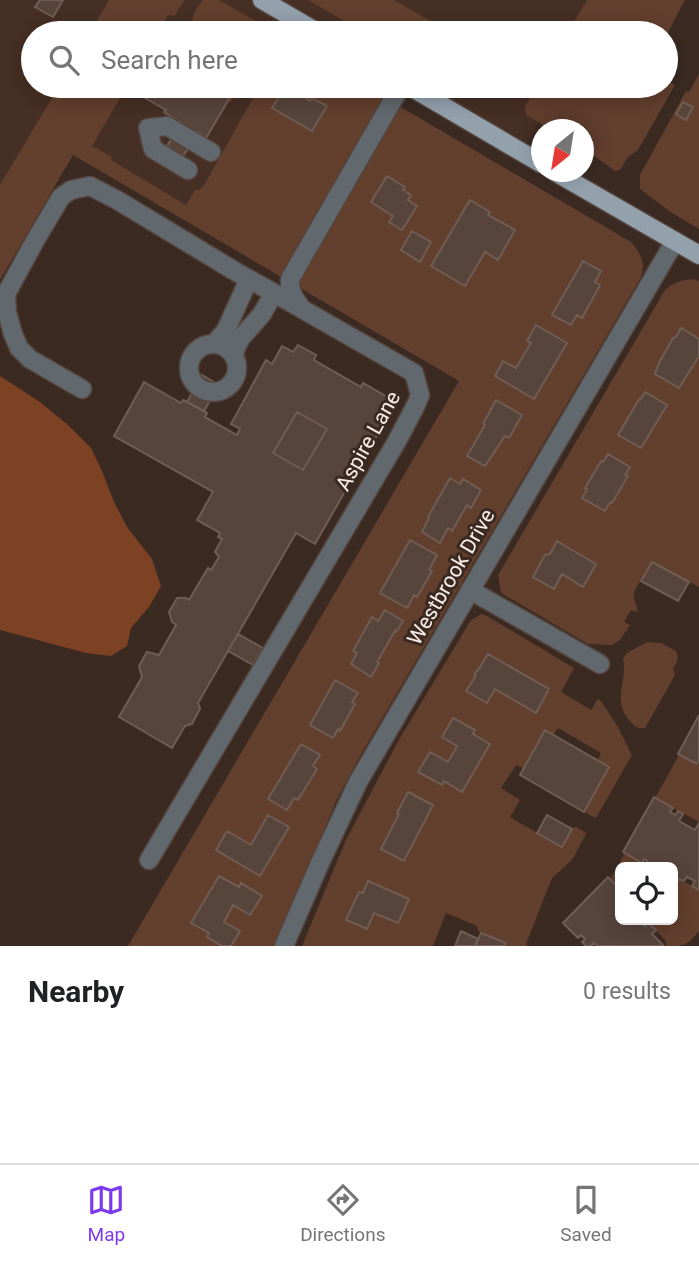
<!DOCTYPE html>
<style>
:root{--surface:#fff;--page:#f6f6f6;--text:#202124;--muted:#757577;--line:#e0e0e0;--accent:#7c3aed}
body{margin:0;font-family:Roboto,sans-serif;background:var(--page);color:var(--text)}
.controls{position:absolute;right:21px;bottom:21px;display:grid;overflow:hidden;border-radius:10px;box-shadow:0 4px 18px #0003}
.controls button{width:63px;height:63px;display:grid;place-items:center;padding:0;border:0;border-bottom:2px solid var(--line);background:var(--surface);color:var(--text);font:35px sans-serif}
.compass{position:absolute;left:531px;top:119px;width:63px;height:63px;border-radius:50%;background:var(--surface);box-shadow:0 4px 18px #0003;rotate:210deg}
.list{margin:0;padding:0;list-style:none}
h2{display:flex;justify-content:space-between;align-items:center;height:91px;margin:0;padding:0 28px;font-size:30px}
h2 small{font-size:23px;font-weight:400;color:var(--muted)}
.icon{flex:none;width:38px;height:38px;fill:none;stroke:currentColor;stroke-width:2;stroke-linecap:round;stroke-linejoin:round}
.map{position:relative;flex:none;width:699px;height:946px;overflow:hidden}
.search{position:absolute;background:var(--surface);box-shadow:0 4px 18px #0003;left:21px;right:21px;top:21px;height:77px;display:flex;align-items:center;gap:18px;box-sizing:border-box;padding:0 24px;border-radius:38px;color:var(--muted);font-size:26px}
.sheet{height:217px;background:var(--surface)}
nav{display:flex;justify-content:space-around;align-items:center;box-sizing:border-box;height:98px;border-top:2px solid var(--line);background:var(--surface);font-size:19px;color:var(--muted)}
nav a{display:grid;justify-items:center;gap:4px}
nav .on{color:var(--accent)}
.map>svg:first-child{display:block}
.built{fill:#462f24}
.green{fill:#633f2e}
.forest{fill:#7d4224}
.building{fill:#57453c;stroke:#705d54;stroke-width:2}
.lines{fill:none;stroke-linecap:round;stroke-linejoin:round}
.minor-casing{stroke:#55453e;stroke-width:21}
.major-casing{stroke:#55453e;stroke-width:21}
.minor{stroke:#61686e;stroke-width:18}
.major{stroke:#93a1ad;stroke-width:18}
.labels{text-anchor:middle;stroke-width:6;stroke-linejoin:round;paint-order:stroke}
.street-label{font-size:21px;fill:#faeee9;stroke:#3a2a22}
</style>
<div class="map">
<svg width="699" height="946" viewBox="0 0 699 946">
<rect width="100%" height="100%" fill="#3a2a22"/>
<path class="built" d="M0 0H613L593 33H319L306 25 301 33H33V86H270L190 223 73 155 0 280Z
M409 86H561L521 152Z"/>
<path class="green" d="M109 0H185L174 16 170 15 167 16 159 33H90Z
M203 0H219L266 27 265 33H203L193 27 191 22 195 11Z
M308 0H394L451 33H365Z
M587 0H685L666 36V33H567Z
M699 74V229L672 213 640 189V175L686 91 689 92Z
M666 79 675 85 638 150 627 158 621 169 615 171 584 149V130L550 129 526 115 525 107 536 86H666Z
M59 86H127L92 146 112 157 111 160 186 205 195 190H199L203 187 260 86H365L631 242C641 254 647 264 640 279L359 758 337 799 290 911 273 946H128L459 381 73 155 0 280V185Z
M212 86H223L237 94 231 102 228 101 229 99 210 88Z
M469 86H507L502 94 495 97Z
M694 279 699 281V587L652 562C648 569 634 589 634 594 633 600 637 606 638 612L631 610 624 622 630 625 620 640 612 645 588 644 501 593 498 575 665 290C674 282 682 280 694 279Z
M481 614 487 616 574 668 561 692 591 710 598 699 601 701 618 727 632 755 596 818 584 812 609 767 598 760 601 753 558 728 553 735 545 731 523 768 516 765 501 788 520 800 510 817 562 847 573 828 576 827 585 832 586 834 572 860 552 878 526 944 527 946H505V943L478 931 477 926 446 913 433 946H302L346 840 360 813 400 738 471 620Z
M647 642 661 643 676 651C679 658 678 662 673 668L675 675 645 728C638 729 635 727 630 721 611 700 628 683 623 659L627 653Z
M679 755 699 765V822L655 798Z
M625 853 647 867H620V889L610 879Z
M679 879 699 890V931C687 945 686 946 667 946L665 940 646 920H673V881L677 883Z"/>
<path class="forest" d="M0 376 40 402 68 425 91 448 102 471 114 502 127 527 152 559 161 586 149 607 131 628 127 646 111 656 86 653 0 630Z"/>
<path class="building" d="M40 0H63L53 17 35 7Z
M152 86H212L210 88 229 99 206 138 198 132 180 161 164 151 181 123 164 112 166 110 145 98Z
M286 86 310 101 312 98 327 106 312 131 272 108Z
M683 102 693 107 686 120 676 114Z
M387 176 405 187 403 190 411 195 408 200 417 206 402 230 389 222 393 216 371 202Z
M470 200 490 212 488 215 515 230 498 260 485 252 465 286 431 266Z
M412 231 431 242 420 262 401 250Z
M583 261 601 271 595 282 600 285 582 318 577 315 571 325 552 315Z
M536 325 567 343 534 399 495 376 503 361 516 368 531 343 527 341Z
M681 328 699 339V356L679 388 655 374 659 363 673 338 676 337Z
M298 345 316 355 314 360 361 387 363 383 396 402 315 544 296 533 198 703 200 709 192 724 185 726 172 748 119 717 142 677 139 666 147 652 159 655 176 625 172 622 169 612 177 598H186L189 600 208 568 211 570 219 557 215 552 222 539 218 537 220 533 197 520 213 492 114 436 144 382 181 403 183 400 187 402 207 413 205 417 237 435 240 429 231 424 266 360 272 364 282 346 293 352Z
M202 375 219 385 204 411 187 402Z
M645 392 667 405 641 448 618 435 639 399 640 400Z
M496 400 522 415 509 438 505 436 485 466 467 456 485 425 483 424Z
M297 412 327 429 303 470 273 453Z
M608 454 630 467 625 475 628 476 612 503 610 502 605 511 582 498 587 489 585 488 601 461 603 462Z
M450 478 460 484 463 479 481 490 471 508 467 505 452 531 448 528 440 543 422 532 429 518 428 517Z
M410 540 437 555 429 570 432 571 417 597 414 595 407 608 380 593Z
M557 541 596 564 583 587 562 574 554 589 533 577 545 555 550 554Z
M652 562 689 582 678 601 641 581Z
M385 610 403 621 396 632 395 631 377 662 379 663 371 677 351 664 357 653 353 651 372 617 378 621Z
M238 634 263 648 253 665 228 651Z
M488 654 549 689 536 713 495 689 487 703 466 691 475 677V673L478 670Z
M335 680 358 693 352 702 355 704 340 731 338 729 333 738 310 725Z
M699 715V761L697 764 678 754Z
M453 718 475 730 473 734 490 744 462 792 444 781 442 785 418 772 430 752 448 762 457 746 442 737Z
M545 730 609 767 584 812 520 775Z
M301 744 320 755 313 766 317 769 298 800 294 798 287 810 268 799Z
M408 792 433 805 404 861 381 849 399 814 397 813Z
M654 797 673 808 670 812 675 815 678 811 683 814 679 821 695 830 699 823V890L692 886 695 881 687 877 684 881 679 879 677 883 673 881V867H647L645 866 647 861 644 859 642 863 623 852Z
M268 815 289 827 260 876 216 850 227 831 251 845Z
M547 815 572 829 562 847 537 833Z
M219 876 239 887 241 883 262 896 250 915 233 905 224 922 240 931 231 946H222L207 937 209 933 191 923Z
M608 877 620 890V920H633L638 925 641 922 645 926 648 923 656 930 652 934 664 946H598L594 943 591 946H586L582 942 585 939 581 935 578 938 563 923Z
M368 881 409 899 398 923 374 913 367 929 346 920 359 892 363 893Z
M461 931 478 939 475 946H455Z
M481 933 506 943 505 946H475Z"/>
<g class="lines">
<defs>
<path id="minor" d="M148 128 167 126 211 152
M148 128 153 149 188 170
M214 344 226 330 249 279
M189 368a24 24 0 1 1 48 0a24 24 0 1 1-48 0Z
M233 355 240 339 262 314 274 293
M82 389 30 359 19 348 13 334 7 312 6 294 36 239 61 197 71 190 90 186 117 200 238 273 299 307
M470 590 600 664
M149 860 397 441 415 407 420 395 414 373 302 309C295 300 289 291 290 279L401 86
M284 946 320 863 358 782 675 241"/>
<path id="major" d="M262 0 319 33
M409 86 542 164
M555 172 699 255"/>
</defs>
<use href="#minor" class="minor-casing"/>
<use href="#major" class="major-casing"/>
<use href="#minor" class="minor"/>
<use href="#major" class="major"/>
</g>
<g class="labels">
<g class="street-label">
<text transform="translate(368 441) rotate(-61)" y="7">Aspire Lane</text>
<text transform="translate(451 577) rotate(-60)" y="7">Westbrook Drive</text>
</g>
</g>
</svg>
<div class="controls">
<button><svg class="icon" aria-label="locate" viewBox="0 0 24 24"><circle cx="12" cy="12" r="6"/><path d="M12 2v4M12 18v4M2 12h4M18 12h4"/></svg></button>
</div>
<svg class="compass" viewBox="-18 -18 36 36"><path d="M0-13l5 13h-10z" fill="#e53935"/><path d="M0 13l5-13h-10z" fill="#757577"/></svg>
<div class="search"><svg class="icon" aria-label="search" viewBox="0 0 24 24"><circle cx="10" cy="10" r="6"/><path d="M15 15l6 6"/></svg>Search here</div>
</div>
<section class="sheet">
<h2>Nearby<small>0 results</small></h2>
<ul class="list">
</ul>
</section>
<nav>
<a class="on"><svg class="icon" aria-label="map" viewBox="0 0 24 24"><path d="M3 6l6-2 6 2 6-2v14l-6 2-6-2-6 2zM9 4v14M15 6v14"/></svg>Map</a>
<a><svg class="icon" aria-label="directions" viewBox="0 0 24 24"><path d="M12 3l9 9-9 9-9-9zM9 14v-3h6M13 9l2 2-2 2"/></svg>Directions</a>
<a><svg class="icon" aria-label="saved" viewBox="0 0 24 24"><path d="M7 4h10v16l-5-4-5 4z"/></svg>Saved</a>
</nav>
